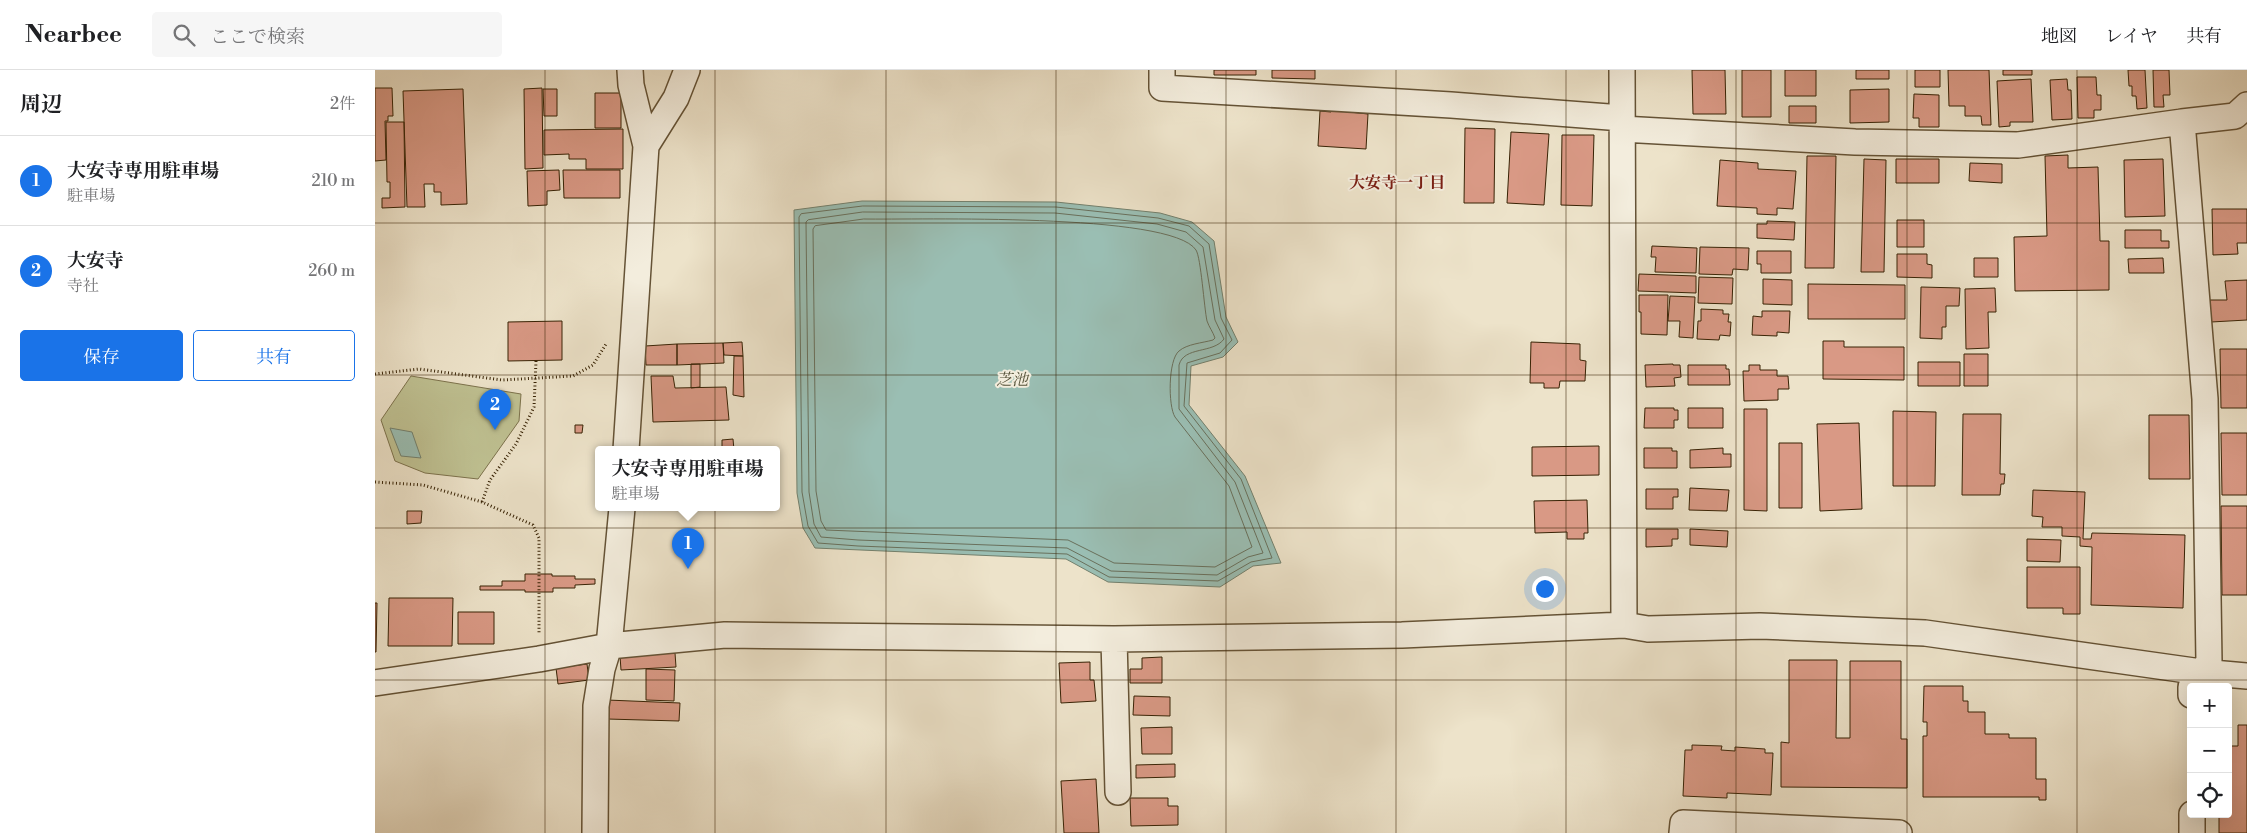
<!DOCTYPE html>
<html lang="ja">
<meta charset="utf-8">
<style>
:root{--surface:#fff;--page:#f6f6f6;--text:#202124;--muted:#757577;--line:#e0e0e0;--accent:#1a73e8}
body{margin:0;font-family:"Libre Bodoni","Noto Serif JP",serif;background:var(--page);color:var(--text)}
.controls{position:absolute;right:15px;bottom:15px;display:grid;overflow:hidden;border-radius:5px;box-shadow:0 5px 20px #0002}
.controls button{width:45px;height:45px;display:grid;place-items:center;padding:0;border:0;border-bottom:1px solid var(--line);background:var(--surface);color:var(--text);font:25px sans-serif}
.you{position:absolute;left:1169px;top:518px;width:18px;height:18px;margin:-12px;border:4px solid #fff;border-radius:50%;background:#1a73e8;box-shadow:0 0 0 8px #1a73e833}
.badge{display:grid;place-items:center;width:32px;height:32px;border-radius:50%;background:var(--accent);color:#fff;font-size:16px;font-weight:700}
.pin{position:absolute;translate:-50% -41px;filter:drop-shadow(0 1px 2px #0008)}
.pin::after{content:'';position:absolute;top:26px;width:18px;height:15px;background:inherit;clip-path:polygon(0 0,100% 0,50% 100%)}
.popup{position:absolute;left:220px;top:376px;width:185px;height:65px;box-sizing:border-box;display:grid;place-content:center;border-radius:5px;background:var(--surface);filter:drop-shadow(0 1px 4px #0005);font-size:16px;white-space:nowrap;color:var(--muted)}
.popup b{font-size:19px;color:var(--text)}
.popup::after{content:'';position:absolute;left:50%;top:100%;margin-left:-10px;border:10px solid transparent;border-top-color:var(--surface)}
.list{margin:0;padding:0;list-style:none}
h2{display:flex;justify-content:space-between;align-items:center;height:65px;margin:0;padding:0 20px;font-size:21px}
h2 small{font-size:16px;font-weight:400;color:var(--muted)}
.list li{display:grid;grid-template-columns:32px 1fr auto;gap:15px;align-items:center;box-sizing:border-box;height:90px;padding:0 20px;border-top:1px solid var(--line)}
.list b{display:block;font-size:19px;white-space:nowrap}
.list p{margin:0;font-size:16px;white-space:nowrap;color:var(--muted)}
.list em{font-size:16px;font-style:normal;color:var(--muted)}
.actions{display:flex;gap:10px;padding:15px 20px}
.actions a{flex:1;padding:11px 0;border:1px solid var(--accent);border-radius:5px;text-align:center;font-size:18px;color:var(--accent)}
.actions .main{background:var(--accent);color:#fff}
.icon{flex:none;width:28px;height:28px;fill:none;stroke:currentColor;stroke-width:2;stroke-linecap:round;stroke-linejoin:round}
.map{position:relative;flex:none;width:1872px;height:763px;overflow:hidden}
header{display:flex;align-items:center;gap:30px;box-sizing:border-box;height:70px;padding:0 25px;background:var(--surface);border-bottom:1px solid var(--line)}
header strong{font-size:24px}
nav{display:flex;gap:28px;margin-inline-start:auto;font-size:18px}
.search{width:350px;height:45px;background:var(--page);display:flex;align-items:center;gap:12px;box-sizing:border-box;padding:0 18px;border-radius:5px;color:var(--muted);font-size:19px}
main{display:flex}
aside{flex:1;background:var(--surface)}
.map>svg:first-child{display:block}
.green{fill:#bfc192;stroke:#7c724c}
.water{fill:#9abeb3;stroke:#73806d}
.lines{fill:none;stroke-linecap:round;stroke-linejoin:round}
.shore{stroke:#69705c;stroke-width:1}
.building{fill:#d99985;stroke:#382305}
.minor-casing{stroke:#655336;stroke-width:28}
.path{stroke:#382305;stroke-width:3;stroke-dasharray:1 2.5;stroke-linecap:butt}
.minor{stroke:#f3eddd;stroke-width:25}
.grid{fill:none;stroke:#382305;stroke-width:1;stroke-opacity:0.55}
.labels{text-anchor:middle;stroke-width:4;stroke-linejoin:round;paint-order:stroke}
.neighbourhood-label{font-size:16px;font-weight:bold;fill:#7a1f14;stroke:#f3eddd}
.water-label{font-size:16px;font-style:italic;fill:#555239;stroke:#f3eddd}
</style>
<header>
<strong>Nearbee</strong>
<div class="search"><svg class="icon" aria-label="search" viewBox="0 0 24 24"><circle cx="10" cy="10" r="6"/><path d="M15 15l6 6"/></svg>ここで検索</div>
<nav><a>地図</a><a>レイヤ</a><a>共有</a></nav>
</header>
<main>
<aside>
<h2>周辺<small>2件</small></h2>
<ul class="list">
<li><span class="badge">1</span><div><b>大安寺専用駐車場</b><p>駐車場</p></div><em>210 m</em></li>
<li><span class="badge">2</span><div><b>大安寺</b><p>寺社</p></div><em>260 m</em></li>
</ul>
<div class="actions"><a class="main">保存</a><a>共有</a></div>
</aside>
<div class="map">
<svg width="1872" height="763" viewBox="0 0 1872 763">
<rect width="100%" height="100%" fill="#ede3ca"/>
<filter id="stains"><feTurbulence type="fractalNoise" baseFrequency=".004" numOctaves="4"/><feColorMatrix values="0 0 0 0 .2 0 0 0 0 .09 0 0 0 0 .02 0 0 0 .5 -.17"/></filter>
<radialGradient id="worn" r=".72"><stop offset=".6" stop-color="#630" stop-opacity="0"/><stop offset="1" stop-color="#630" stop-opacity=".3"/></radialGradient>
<path class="green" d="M36 306 146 324 144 351 103 409 50 403 20 391 6 350Z"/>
<path class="water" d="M487 131 681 132 785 143 817 152 839 171 851 247 863 272 848 287 816 296 814 335 870 406 906 493 878 496 845 517 733 512 691 489 440 478 428 458 422 423 419 140Z
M15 358 37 362 46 388 26 386Z"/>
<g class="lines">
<path class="shore" d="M488 136 681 137 783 148 814 156 834 174 846 248 857 270 845 283 812 293 809 336 866 409 897 488 876 492 843 511 734 507 692 484 483 476 443 473 433 456 427 422 424 147 426 144Z
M488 142 680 143 782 154 811 162 828 177 840 250 849 269C838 284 809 276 804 295V339L860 412 888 483 873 487 842 505 736 501 692 478 483 470 446 467 439 454 434 422 431 152 433 150Z
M489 149C540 150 796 142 821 180 826 188 829 237 832 251 834 257 838 262 840 268L838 270C827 273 812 274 804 281 793 290 793 336 800 347L854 416 877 477 840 497 739 493 693 470 451 460 446 451 441 421 438 159 440 156Z"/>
</g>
<path class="building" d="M839 0H881V5H839Z
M897 0H940V9L897 8Z
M1317 0H1350L1351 44H1318Z
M1367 0H1396V47H1367Z
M1410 0H1441V26H1410Z
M1481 0H1514V9H1481Z
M1540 0H1565V17H1540Z
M1573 0H1614L1616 55H1607L1606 46H1590V36H1574Z
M1628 0H1657V5H1628Z
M1753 0H1770L1772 38 1762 39 1761 26H1757V16H1754Z
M1778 0H1794L1795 25H1788L1789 37H1779Z
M1702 7H1721L1722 25H1726V40H1719V48H1703Z
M1656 9 1658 52H1635V56L1624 57 1622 11Z
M1692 9 1693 20H1696L1697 49 1677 50 1675 10Z
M0 18H17L18 46H13V51H10L11 90 0 91Z
M167 18 168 98 150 99 149 19Z
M88 19 92 134 66 135V122H59V114H49L50 137H32L28 21Z
M168 19H182V46H169Z
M1514 19V52L1475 53V20Z
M220 23H246V58H220Z
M1539 24 1564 25V57H1544V48H1538Z
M1414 36H1441V53H1414Z
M956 40 993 44 991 79 943 76 945 41 956 42Z
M11 52H29L30 137 7 138V128H15V112H12Z
M1090 58 1120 59 1119 133H1089Z
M248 59V99H211V89H194V84L169 85V60Z
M1136 62 1174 64 1169 135 1132 133Z
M1187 65H1219L1217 136 1186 135Z
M1693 85V98L1723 97 1725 171H1734V220L1640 221 1639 167 1672 166 1670 86Z
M1432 86H1461L1459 198H1430Z
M1489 89 1511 90 1509 202H1486Z
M1521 89H1564V113H1521Z
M1788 89 1790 146 1750 147 1749 90Z
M1345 90 1383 93V99L1421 101 1418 139 1402 138V145L1382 144V138L1342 136Z
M1595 93 1627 94V113L1594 111Z
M184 100 185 120 172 121V135L153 136 152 101Z
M188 100H245V128H189Z
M1837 139H1872V173H1862L1863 184 1838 185Z
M1522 150H1549V177H1522Z
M1392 151 1420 152 1419 170 1382 168V154H1392Z
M1750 160H1786V171H1794V178H1750Z
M1277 176 1322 178 1321 203 1280 202 1281 187H1276Z
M1325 177 1374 178 1373 200 1358 199 1357 205 1324 204Z
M1382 181H1416V203H1386V194H1382Z
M1522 184H1552V194L1557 195V208L1522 207Z
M1599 188H1623V207H1599Z
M1788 188 1789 203H1754L1753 189Z
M1264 204 1321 206V223L1263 221Z
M1324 207 1358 208 1357 234 1323 233Z
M1388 209 1417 210V235L1388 234Z
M1872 210V250L1836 252 1835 230H1852L1850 211Z
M1433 214 1530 215V249H1433Z
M1546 217 1585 218 1584 236H1571V257H1567V269L1545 268Z
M1620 218 1621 242H1613L1614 278 1591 279 1590 219Z
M1264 225H1293L1292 265 1266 264V242H1264Z
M1295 226 1320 227 1318 268 1304 267 1305 251H1293Z
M1326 239 1348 240V244H1354L1353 252H1356L1355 266 1345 265 1344 270 1322 269 1323 251H1326Z
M1387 241H1415L1414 263 1402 262V266L1377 265 1378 246 1387 247Z
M187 251V290L133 291V252Z
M1448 271H1469V277H1529V310L1448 309Z
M367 272 368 286 349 285 348 273Z
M1156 272 1205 274V290L1211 291 1210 311H1185L1184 318H1169V313H1155Z
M348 273 349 293 302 295V274Z
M302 274V295H271L270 276Z
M1845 279H1872V338H1846Z
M1589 284H1613V316H1589Z
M359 286H368L369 327 358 325Z
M1543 292H1585V316H1543Z
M316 294H325V317L316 318Z
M1298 294V295H1305L1306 307 1299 308 1300 316 1271 317 1270 295Z
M1313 295H1351V299H1354L1355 315H1313Z
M1374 295H1385V300H1402V306H1413L1414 319H1403V330L1369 331 1368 301H1374Z
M276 306H298L300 318 351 317 354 350 278 352Z
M1270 338H1299V340H1303V350H1299V358H1269Z
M1313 338H1348V358H1313Z
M1369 339H1392V441L1369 440Z
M1518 341 1561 342 1560 416H1518Z
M1588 344H1626L1625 404H1630L1629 414H1626L1625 425H1587Z
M1774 345H1814L1815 409H1774Z
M1484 353 1487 439 1445 441 1442 354Z
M200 355H208L207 363H200Z
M1846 363H1872V425H1847Z
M358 369 359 380H347V370Z
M1404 373H1427V438H1404Z
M1224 376V405L1157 406V377Z
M1269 378H1297V381H1302V398H1269Z
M1348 378V384H1356V397L1315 398V380Z
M1315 418 1354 420 1352 441 1314 440Z
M1271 419H1303V427H1298V439H1271Z
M1658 420 1710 422 1708 469H1716L1717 463 1810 465 1808 538 1716 535 1717 477 1705 476V467L1687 466V457H1667L1668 447 1657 446Z
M1212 430 1213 463H1209V469H1192V462L1160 463 1159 431Z
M1846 436H1872V525H1847Z
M32 441H47L46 453 32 454Z
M1271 459H1303V469H1297V476L1271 477Z
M1315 459 1353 461 1352 477 1315 475Z
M1652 469 1686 470 1685 492 1652 491Z
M1652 497H1705V544H1688V538H1652Z
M150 504H177V506H200V509H220V514L200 515V518H178V522H150V520H105V516H127V511H150Z
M14 528H78L77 576H13Z
M0 533H2L1 582H0Z
M83 542H119V574H83Z
M300 583 301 597 246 600 245 586Z
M787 587V613H755V599H767V588Z
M1414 590H1462L1461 668H1475V591H1526V669H1532V718L1406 717V672L1414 673Z
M715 592V610H719L721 631 686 633 684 593Z
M212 594 214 610 183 614 181 598Z
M271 599 300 600 299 631 271 630Z
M1549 616H1588V631H1593V642H1610V664H1634V668H1661V709H1671V730H1664V727H1548V666H1552V652H1548Z
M759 626 795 627V646L758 645Z
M232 630 305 633 304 651 232 649Z
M1863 655H1872V763H1844V744H1853V676H1863Z
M797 657V684H767L766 658Z
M1317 675 1347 676 1346 680 1360 681V677L1390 679V683H1398L1396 725 1352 723V728L1308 726 1310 680H1317Z
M800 694V707L761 708V695Z
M721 709 724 763H689L686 711Z
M755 728H793V736H803V755L756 756Z"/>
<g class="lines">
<defs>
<path id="minor" d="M255 0 256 15 271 76
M787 0V18L1076 35 1247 48
M1247 0 1249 555
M1807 52 1830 329 1834 592 1816 617V625
M1247 59 1480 72 1643 75 1807 52 1860 46 1872 35
M251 380 271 76 301 28 312 0
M739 569 743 722
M0 613 164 589 234 576 350 565 739 569 1027 565 1249 555 1273 559 1385 556 1550 563 1826 602 1872 606
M1817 744V763
M220 763 221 636 227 599 234 576 247 438
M1307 763 1308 753 1524 763"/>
</defs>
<use href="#minor" class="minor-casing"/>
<path class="path" d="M0 304 44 299 127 310 198 306 218 295 231 274
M0 412 48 415 107 432 158 455 164 468V564
M107 432 115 410 141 374 159 337 161 291"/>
<use href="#minor" class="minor"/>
</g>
<path class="grid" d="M170 0V763M340 0V763M511 0V763M681 0V763M851 0V763M1021 0V763M1191 0V763M1361 0V763M1532 0V763M1702 0V763M0 153H1872M0 305H1872M0 458H1872M0 610H1872"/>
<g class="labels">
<g class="neighbourhood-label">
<text x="1022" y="118">大安寺一丁目</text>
</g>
<g class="water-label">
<text x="637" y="315">芝池</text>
</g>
</g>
<rect width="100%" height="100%" filter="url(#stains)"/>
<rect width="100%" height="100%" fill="url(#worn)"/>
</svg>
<div class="controls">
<button>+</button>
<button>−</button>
<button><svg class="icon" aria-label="locate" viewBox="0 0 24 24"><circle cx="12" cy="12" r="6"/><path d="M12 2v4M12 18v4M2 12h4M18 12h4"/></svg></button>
</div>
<div class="you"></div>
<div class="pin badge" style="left:313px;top:499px">1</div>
<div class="popup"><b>大安寺専用駐車場</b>駐車場</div>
<div class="pin badge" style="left:120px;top:360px">2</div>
</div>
</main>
